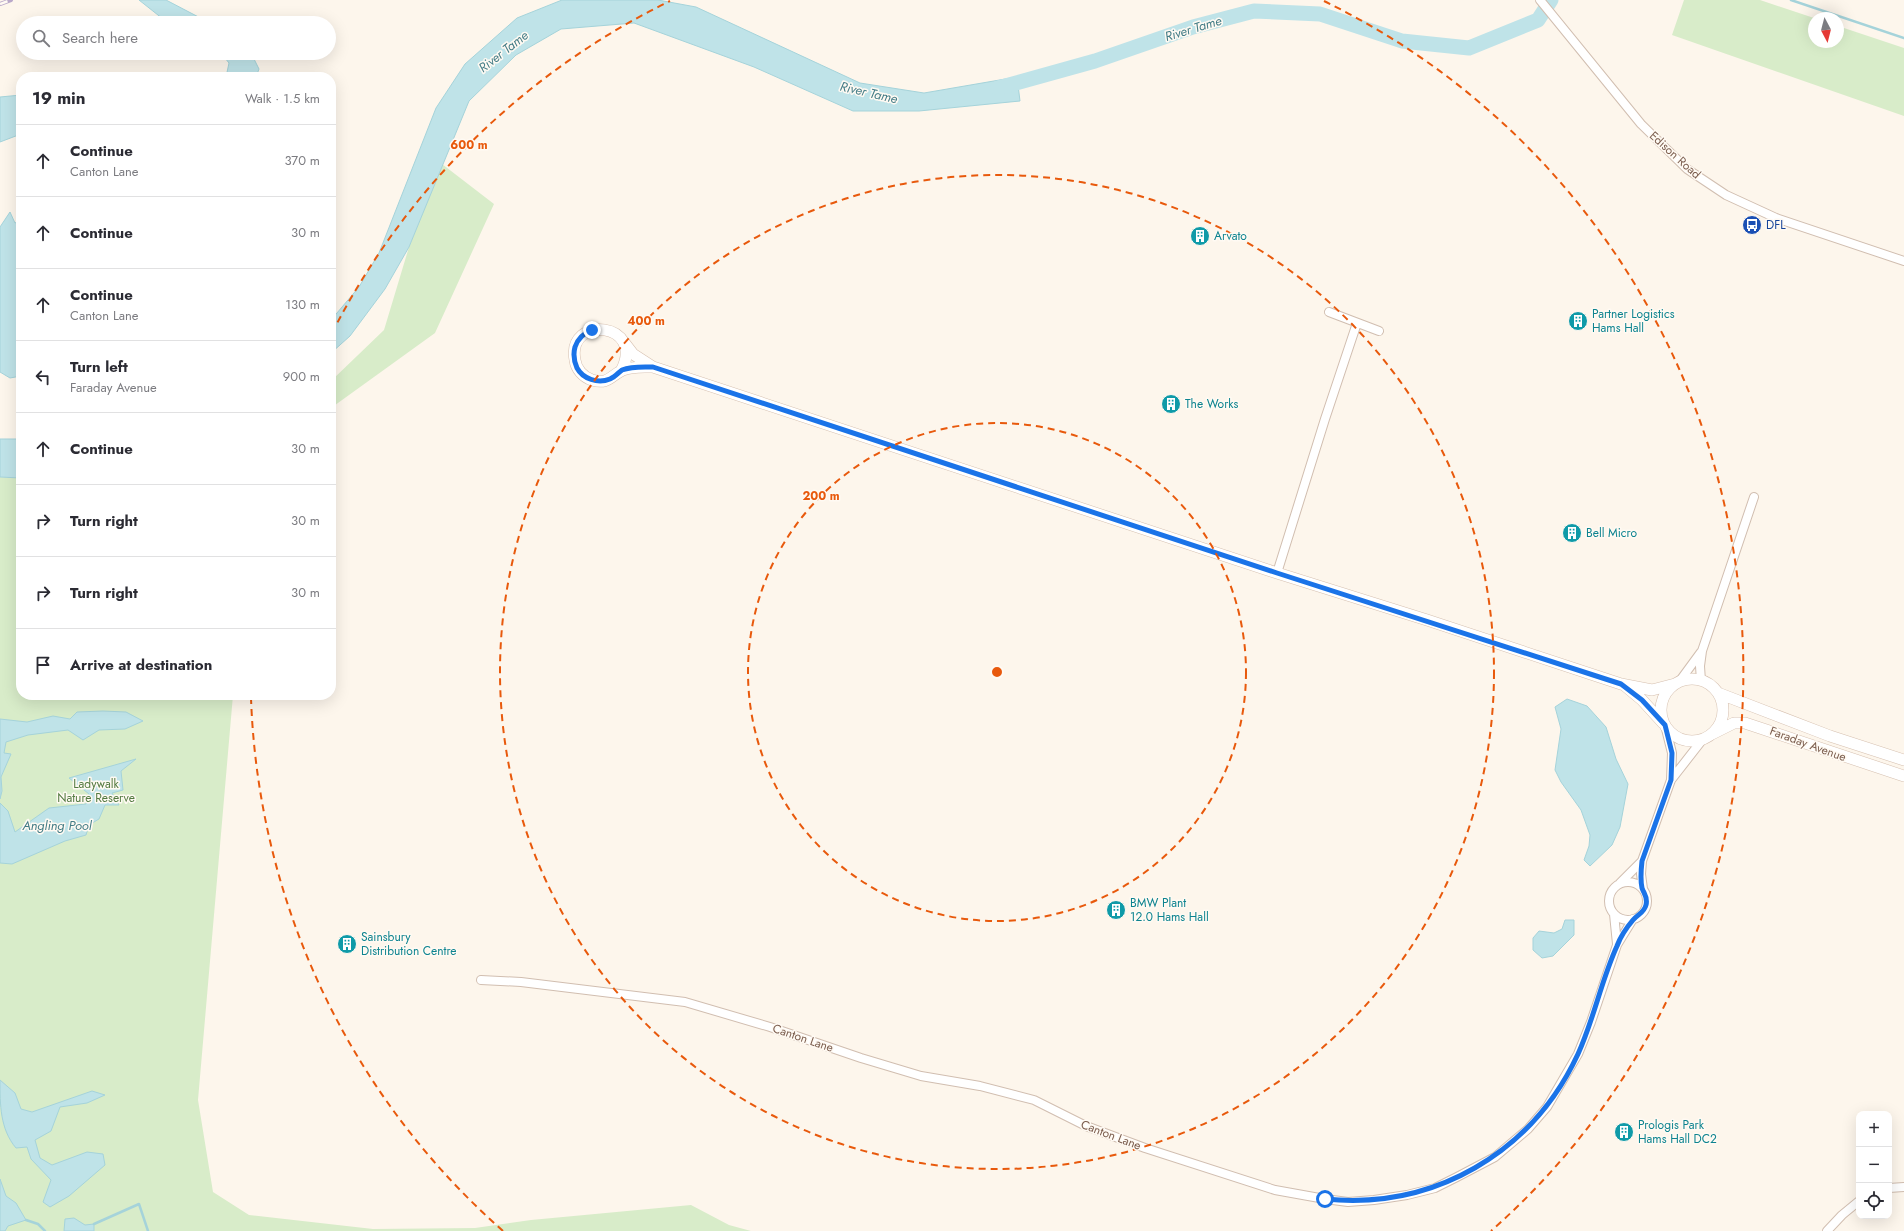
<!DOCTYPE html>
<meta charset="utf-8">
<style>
:root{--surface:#fff;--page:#f2f2f3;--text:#2b2b33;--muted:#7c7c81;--line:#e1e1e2}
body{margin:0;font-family:Jost,sans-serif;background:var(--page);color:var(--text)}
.controls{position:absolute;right:12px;bottom:12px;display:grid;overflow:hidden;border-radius:8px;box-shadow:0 4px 16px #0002}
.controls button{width:36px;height:36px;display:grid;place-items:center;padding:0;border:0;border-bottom:1px solid var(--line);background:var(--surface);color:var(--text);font:20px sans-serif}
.compass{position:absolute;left:1808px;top:12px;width:36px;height:36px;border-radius:50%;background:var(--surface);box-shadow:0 4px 16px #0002;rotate:173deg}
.stop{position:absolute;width:12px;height:12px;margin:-9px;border:3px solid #1a73e8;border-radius:50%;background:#fff}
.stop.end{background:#1a73e8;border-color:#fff;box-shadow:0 1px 4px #0008}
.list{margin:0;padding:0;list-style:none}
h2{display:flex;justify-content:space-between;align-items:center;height:52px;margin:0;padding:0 16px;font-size:17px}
h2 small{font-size:13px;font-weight:400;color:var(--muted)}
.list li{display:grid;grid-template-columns:26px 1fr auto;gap:12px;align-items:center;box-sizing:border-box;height:72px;padding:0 16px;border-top:1px solid var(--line)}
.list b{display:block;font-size:15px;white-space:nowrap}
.list p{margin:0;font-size:13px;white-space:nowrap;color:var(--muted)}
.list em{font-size:13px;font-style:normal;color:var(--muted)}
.icon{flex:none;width:22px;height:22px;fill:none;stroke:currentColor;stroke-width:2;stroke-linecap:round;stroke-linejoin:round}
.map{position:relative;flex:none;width:1904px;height:1231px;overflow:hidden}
.search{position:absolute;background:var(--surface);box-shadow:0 4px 16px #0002;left:16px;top:16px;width:320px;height:44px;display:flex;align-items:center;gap:10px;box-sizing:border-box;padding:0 14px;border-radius:22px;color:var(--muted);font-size:15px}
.panel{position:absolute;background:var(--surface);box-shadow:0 4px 16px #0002;left:16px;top:72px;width:320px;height:628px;border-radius:16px}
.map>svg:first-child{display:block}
.green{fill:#d8ecc9}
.water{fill:#bfe3e8;stroke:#a5d3da}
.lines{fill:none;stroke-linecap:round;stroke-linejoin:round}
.stream{stroke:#a5d3da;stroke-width:2.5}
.river{stroke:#bfe3e8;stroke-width:15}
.street-casing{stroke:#d1beb0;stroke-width:10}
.secondary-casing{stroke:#d6c0b0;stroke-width:12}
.street{stroke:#fff;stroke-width:8}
.secondary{stroke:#fff;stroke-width:11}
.rail-casing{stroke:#b9a8c9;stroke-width:4}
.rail{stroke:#fffaf3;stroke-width:2.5;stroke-dasharray:8;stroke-linecap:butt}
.route{stroke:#1a73e8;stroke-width:5}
.ring{fill:none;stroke:#e8590c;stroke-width:2;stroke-dasharray:7 5}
.labels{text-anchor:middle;stroke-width:3;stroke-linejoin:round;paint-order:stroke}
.street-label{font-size:12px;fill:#7a5c4d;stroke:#fffaf3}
.transit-label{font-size:12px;fill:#164399;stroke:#fffaf3;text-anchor:start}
.culture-label{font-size:12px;fill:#0d838f;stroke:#fffaf3;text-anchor:start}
.park-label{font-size:12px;fill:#537a41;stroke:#fffaf3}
.water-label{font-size:13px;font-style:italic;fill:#437c86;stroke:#fffaf3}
.centre{fill:#e8590c;stroke:#fffaf3;stroke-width:2}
.ring-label{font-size:12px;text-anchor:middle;font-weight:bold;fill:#e8590c;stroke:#fffaf3;stroke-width:3;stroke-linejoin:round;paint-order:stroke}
</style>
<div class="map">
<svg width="1904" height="1231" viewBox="0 0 1904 1231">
<rect width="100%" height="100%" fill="#fdf6ec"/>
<path class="green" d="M1684 0H1760L1814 18V42H1838V26L1904 48V116L1672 35Z
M442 164 494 204 435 333 331 408V381L384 330 409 247Z
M0 477 21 478V695H233L198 1100 213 1192 249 1215 373 1229 475 1228 531 1220 691 1205 729 1225 751 1231H0Z"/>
<path class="water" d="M139 0H166L210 23H168Z
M562 0H658L696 7 860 83 924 93 1017 77 1020 101 919 111H853L754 67 634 23 561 29 516 55 469 101 409 247 385 289 350 336 331 353V320L359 287 379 253 436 108 465 64 517 18Z
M221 53H251L259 69 256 77H226L229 63Z
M21 95V134L0 142V97Z
M10 212 15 223 21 220V376L10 378 0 372V227Z
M0 439H21V478L0 477Z
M1567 699 1587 706 1606 727 1616 759 1628 784 1620 827 1612 845 1590 866 1584 860 1589 846 1590 835 1581 810 1561 782 1555 770 1561 729 1555 707Z
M103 711 126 712 143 721 125 729 99 730 83 740 68 730 28 735 6 742 4 753 11 754 1 777 2 791 0 799V719L27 722 53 716 70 719 77 712Z
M136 759 121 771 123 790 112 793 119 805H105L99 819 89 825 86 835 65 841 12 864 0 863V803L8 811 15 832 49 808 86 804 89 794 69 778Z
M1565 920H1574V935L1553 956 1542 958 1533 950V938L1539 931 1554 933 1562 929Z
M0 1080 15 1093 21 1109 32 1112 92 1091 105 1095 87 1103 60 1107 51 1131 35 1140 40 1158 52 1165 87 1152 103 1154 105 1165 69 1196 50 1207 43 1202 51 1180 31 1159 27 1147 16 1148C0 1129 0 1105 0 1080Z
M0 1179 6 1196 16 1203 26 1220 8 1226 5 1231H0Z
M74 1218 85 1225 94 1224V1231H64L65 1219Z"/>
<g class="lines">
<path class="stream" d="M1791 0 1904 38
M26 1220 38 1224 45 1231
M94 1224 139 1204 148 1231"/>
<path class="river" d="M998 88 1095 61 1193 27 1254 11 1320 14 1402 41 1469 48 1538 20 1551 0"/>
<defs>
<path id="street" d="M1540 0 1641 124 1687 169 1726 195 1776 218 1904 261
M1329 312 1379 331
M1277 573 1325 419 1357 323
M1701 681 1700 666 1702 651 1754 497
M1679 682 1701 652
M1666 729 1672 753 1671 780
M1609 901a19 19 0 1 1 38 0a19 19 0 1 1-38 0Z
M1620 883 1642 861
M1643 889 1641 874 1642 861 1671 780 1703 739
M1614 914 1617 944
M481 980 521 982 685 1002 770 1027 861 1058 921 1076 980 1086 1034 1100 1086 1126 1145 1148 1275 1190 1325 1199 1348 1202 1374 1200 1407 1195 1435 1188 1457 1177 1495 1157 1528 1129 1547 1107 1578 1054 1591 1022 1617 945 1633 919
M1889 1188 1904 1187
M1827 1231 1842 1215 1859 1201"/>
<path id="secondary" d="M623 341 633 354 653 367 1277 573 1427 620 1621 684 1652 690 1675 684
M621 371C647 322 566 314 575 360 576 369 583 377 592 380 609 385 611 375 623 370 632 366 643 367 653 367
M1661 710a31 31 0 1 1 62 0a31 31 0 1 1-62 0Z
M1624 685 1642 700 1663 723
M1718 693 1830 736 1904 760
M1712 734 1734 723H1745L1904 776"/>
</defs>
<use href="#street" class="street-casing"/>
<use href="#secondary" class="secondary-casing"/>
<use href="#street" class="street"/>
<use href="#secondary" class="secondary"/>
<defs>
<path id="rail" d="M0 4 11 0"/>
</defs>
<use href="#rail" class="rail-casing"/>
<use href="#rail" class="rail"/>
</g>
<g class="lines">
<path class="route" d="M592 330C584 333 578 338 575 347 573 354 574 361 577 368 583 379 598 384 610 379 615 377 618 373 622 370 632 366 643 367 653 367L1277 573 1621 684 1642 700 1665 725 1672 753 1671 780 1642 861C1641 870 1640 879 1642 888 1644 894 1648 897 1646 905 1644 913 1638 914 1633 920 1627 927 1620 938 1617 946 1601 981 1594 1019 1578 1054 1532 1153 1434 1210 1325 1199"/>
</g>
<g class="ring">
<circle cx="997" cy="672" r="249"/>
<circle cx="997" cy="672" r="497"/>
<path d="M503 1231A746 746 0 0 1 251 698M332 333A746 746 0 0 1 670 1M1324 1A746 746 0 0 1 1491 1231"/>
</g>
<defs>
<symbol id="bus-disc" viewBox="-11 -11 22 22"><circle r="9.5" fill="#1a4fb4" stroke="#fffaf3"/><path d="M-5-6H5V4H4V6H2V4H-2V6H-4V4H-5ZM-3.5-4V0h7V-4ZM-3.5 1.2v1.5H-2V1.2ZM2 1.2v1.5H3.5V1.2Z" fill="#fff"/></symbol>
<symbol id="building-disc" viewBox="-11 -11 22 22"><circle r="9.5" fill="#0f9aa8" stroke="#fffaf3"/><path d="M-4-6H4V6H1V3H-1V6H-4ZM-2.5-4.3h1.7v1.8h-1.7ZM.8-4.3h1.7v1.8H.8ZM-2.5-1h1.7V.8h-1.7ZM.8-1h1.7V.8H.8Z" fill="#fff"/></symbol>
</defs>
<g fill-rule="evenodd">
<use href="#bus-disc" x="1741" y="214" width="22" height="22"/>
<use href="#building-disc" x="1189" y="225" width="22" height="22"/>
<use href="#building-disc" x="1567" y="310" width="22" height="22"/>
<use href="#building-disc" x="1160" y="393" width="22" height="22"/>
<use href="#building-disc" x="1561" y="522" width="22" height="22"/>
<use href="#building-disc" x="1105" y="899" width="22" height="22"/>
<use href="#building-disc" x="336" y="933" width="22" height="22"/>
<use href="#building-disc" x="1613" y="1121" width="22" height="22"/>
</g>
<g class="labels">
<g class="street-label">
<text transform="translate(1675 155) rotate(42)" y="4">Edison Road</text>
<text transform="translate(1808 744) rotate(20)" y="4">Faraday Avenue</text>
<text transform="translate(803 1038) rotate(19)" y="4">Canton Lane</text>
<text transform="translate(1111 1135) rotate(21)" y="4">Canton Lane</text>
</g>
<g class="transit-label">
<text x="1766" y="229">DFL</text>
</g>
<g class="culture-label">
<text x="1214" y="240">Arvato</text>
<text x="1592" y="318">Partner Logistics<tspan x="1592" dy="14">Hams Hall</tspan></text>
<text x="1185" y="408">The Works</text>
<text x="1586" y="537">Bell Micro</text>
<text x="1130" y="907">BMW Plant<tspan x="1130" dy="14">12.0 Hams Hall</tspan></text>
<text x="361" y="941">Sainsbury<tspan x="361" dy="14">Distribution Centre</tspan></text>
<text x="1638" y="1129">Prologis Park<tspan x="1638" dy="14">Hams Hall DC2</tspan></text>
</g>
<g class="park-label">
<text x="96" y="788">Ladywalk<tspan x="96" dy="14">Nature Reserve</tspan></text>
</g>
<g class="water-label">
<text transform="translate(1193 28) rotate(-17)" y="5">River Tame</text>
<text transform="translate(503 51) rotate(-38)" y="5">River Tame</text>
<text transform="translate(869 92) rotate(13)" y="5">River Tame</text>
<text x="57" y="830">Angling Pool</text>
</g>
</g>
<circle cx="997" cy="672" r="6" class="centre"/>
<g class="ring-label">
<text x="469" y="149">600 m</text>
<text x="646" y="325">400 m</text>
<text x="821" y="500">200 m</text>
</g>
</svg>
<div class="controls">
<button>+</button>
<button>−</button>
<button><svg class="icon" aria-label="locate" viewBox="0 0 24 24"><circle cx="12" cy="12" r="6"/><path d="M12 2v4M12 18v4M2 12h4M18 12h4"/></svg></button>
</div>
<svg class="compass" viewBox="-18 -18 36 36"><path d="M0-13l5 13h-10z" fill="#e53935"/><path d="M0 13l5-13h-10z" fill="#7c7c81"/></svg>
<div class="stop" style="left:1325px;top:1199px"></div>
<div class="stop end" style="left:592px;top:330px"></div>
<div class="search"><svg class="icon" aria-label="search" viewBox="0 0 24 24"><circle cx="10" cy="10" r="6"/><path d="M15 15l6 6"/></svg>Search here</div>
<section class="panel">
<h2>19 min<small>Walk · 1.5 km</small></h2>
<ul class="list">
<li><svg class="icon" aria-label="ahead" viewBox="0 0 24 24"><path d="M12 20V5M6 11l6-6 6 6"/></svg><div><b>Continue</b><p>Canton Lane</p></div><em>370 m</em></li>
<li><svg class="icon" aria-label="ahead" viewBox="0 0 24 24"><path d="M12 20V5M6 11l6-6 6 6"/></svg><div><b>Continue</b></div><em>30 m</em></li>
<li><svg class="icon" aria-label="ahead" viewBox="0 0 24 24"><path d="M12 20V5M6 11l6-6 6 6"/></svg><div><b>Continue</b><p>Canton Lane</p></div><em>130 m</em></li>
<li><svg class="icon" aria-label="left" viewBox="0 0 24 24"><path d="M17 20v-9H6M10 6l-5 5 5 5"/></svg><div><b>Turn left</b><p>Faraday Avenue</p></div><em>900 m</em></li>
<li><svg class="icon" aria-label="ahead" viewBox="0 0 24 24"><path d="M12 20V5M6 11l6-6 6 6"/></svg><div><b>Continue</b></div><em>30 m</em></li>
<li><svg class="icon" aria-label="right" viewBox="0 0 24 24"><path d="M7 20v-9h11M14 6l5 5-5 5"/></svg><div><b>Turn right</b></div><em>30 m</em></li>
<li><svg class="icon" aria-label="right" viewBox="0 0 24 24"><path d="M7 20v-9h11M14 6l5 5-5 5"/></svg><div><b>Turn right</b></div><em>30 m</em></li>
<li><svg class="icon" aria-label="arrive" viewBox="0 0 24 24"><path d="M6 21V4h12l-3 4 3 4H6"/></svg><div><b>Arrive at destination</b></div></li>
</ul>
</section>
</div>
